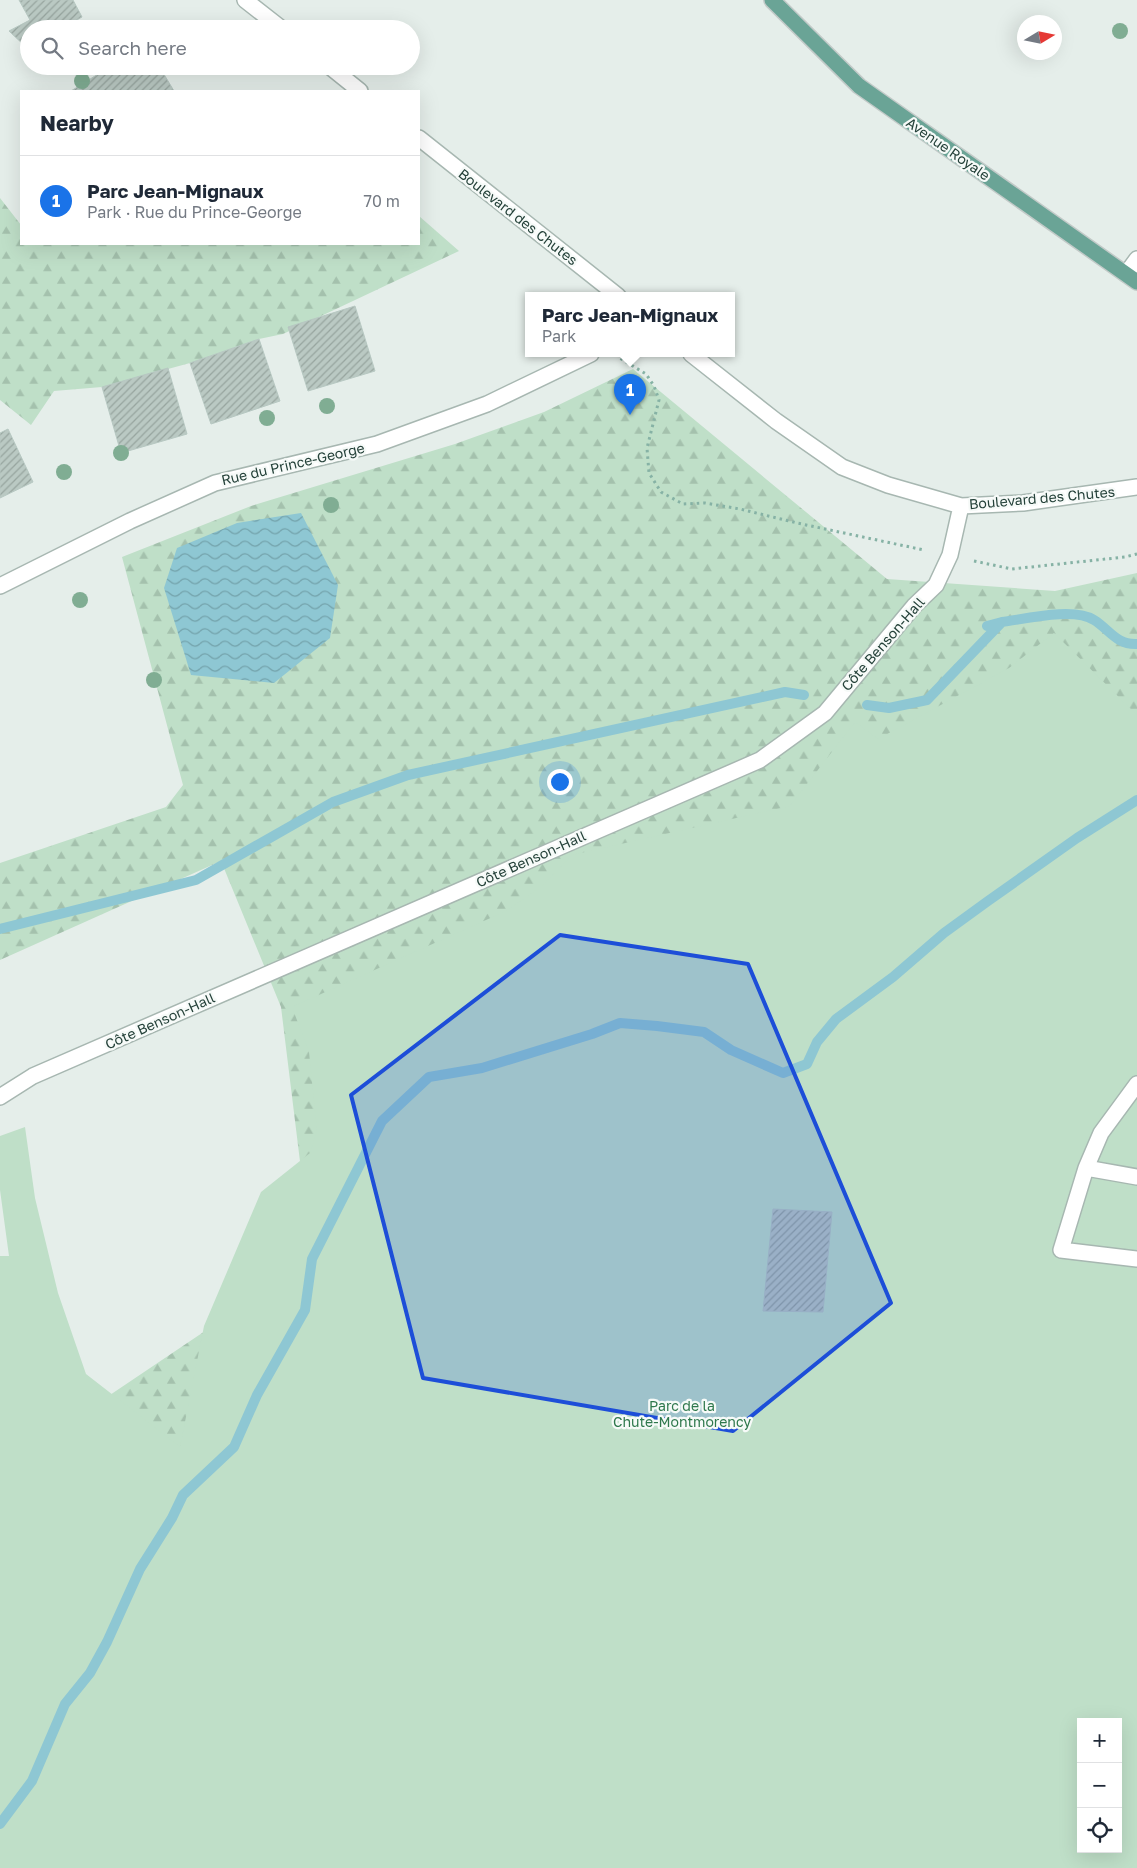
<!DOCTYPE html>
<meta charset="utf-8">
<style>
:root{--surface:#fff;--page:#f6f6f7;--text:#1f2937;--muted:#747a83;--line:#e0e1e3;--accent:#1a73e8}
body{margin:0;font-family:"Golos Text",sans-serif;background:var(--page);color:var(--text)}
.controls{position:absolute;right:15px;bottom:15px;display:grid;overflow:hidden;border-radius:0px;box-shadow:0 5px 20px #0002}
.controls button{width:45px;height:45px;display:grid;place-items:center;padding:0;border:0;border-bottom:1px solid var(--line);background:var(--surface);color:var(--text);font:25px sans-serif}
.compass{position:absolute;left:1017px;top:15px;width:45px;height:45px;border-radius:50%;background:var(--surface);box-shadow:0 5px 20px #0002;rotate:80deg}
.you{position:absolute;left:559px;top:781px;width:18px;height:18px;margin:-12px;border:4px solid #fff;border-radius:50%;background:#1a73e8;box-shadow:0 0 0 8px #1a73e833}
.badge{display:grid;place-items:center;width:32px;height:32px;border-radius:50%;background:var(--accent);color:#fff;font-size:16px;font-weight:700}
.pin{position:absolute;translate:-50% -41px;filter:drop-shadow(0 1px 2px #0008)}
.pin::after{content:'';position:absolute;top:26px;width:18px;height:15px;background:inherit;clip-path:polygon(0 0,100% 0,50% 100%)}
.popup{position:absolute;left:525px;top:292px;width:210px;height:65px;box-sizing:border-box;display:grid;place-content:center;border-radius:0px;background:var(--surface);filter:drop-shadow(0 1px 4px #0005);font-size:16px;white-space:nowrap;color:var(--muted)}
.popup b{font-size:19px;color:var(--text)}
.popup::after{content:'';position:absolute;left:50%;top:100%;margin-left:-10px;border:10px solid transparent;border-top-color:var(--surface)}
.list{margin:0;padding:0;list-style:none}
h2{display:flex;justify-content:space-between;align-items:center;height:65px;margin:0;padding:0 20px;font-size:21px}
h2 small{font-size:16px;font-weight:400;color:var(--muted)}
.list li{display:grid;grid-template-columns:32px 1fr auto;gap:15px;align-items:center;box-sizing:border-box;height:90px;padding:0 20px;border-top:1px solid var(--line)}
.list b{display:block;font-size:19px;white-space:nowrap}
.list p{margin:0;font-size:16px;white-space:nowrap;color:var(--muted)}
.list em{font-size:16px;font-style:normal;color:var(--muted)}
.icon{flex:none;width:28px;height:28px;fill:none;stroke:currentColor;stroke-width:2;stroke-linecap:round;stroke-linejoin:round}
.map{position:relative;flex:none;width:1137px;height:1868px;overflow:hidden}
.search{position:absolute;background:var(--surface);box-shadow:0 5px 20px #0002;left:20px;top:20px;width:400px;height:55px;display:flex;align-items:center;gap:12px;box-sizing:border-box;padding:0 18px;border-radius:28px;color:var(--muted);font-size:19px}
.panel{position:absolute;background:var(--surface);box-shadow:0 5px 20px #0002;left:20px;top:90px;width:400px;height:155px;border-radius:0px}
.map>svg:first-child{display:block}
.forest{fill:url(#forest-firs);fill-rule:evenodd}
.green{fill:#bfdfc8;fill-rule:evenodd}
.water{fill:url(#water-waves)}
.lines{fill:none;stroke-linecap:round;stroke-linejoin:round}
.stream{stroke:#8ec7d3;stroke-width:10}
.building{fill:url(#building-hatch);stroke:#b7c8c2}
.minor-casing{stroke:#a7b7b1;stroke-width:18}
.major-casing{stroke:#c2cac8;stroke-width:18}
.path{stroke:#86b2a5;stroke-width:3;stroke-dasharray:2.5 4;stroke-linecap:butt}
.minor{stroke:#fff;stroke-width:15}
.major{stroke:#6aa496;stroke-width:15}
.tree{fill:#80ad93}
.marked{fill:#1d4ed8;fill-opacity:0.2;stroke:#1d4ed8;stroke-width:4;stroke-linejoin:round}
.labels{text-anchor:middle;stroke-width:4.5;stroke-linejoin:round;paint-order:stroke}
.street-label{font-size:14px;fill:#244139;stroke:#f6faf8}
.park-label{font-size:14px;fill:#2e784c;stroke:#f6faf8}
</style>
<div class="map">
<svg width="1137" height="1868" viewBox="0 0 1137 1868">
<defs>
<pattern id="forest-firs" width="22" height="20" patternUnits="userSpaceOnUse" patternTransform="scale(1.25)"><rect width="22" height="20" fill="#bfdfc8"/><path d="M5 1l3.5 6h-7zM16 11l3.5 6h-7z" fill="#a4c1ad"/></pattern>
<pattern id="water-waves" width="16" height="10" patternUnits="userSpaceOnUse" patternTransform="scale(1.25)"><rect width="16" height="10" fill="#8ec7d3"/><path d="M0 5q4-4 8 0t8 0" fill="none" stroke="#74a3ac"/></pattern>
<pattern id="building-hatch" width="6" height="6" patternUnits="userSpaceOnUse" patternTransform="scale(1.25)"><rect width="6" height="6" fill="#bac9c3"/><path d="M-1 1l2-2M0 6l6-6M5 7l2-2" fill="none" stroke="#97a59f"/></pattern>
</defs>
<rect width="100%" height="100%" fill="#e5eeea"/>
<path class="forest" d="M0 198 21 225V244H419V216L459 251 283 334 259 339 190 363 102 387 54 391 31 425 0 400Z
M633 369 887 579 1055 591 1137 573V1868H0L101 1401 312 1259 281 1007 221 861 0 960V863L166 807 183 785 122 557 251 506 455 444 544 412ZM1081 1722H1118V1849H1081Z"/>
<path class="green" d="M1054 633 1137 715V1868H0V1256H9L0 1190V1136L25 1127 35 1198 58 1293 86 1374 180 1447 204 1326 261 1192 310 1153 317 1131 309 1052 292 1007 506 911 542 886 572 855 790 806 855 722 878 739 1009 668ZM1081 1722H1118V1849H1081Z"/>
<path class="water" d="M301 513 338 585 330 638 274 683 191 675 164 588 177 548 237 523Z"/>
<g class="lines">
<path class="stream" d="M1002 622C1025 619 1074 607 1094 620 1109 629 1116 645 1137 644
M867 705 889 708 927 700 1002 622 987 626
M0 929 196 880 333 802 408 775 785 692 804 695
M0 1824 32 1781 65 1704 90 1673 107 1642 140 1569 172 1518 183 1495 234 1447 257 1395 305 1310 312 1259 382 1121 429 1077 482 1068 592 1034 620 1023 657 1026 704 1032 731 1050 783 1073 807 1064 817 1042 836 1019 893 977 944 933 988 901 1077 838 1137 800"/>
</g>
<path class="building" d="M19 0H73L82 17 61 29H29V46L26 47 9 31 30 20Z
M111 66H159L174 91H71Z
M355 306 375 371 308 391 288 327Z
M259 339 280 401 211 424 190 363Z
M168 368 187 434 121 453 102 387Z
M8 429 33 482 0 498V433Z
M773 1209 832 1212 823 1312 763 1311Z"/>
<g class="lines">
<defs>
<path id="minor" d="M245 0 282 29
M329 66 360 91
M419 138 618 296
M1126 274 1137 259
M691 354 776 421 842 467 888 485 961 506 1023 503 1137 487
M0 586 130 521 215 483 377 444 487 404 591 354
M1137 1084 1101 1133 1086 1168 1061 1250 1137 1259
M0 1097 33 1076 760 760 825 713 914 606 936 585 950 555 961 506
M1086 1168 1137 1177"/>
<path id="major" d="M772 0 859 86 1137 282"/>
</defs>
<use href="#minor" class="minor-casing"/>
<use href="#major" class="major-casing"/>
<path class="path" d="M620 354 618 357 646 374 654 386 659 400 647 448 649 473 661 492 683 504 705 503 740 509 797 523 924 550
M974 561 1012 569 1125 557 1137 554"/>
<use href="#minor" class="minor"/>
<use href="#major" class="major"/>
</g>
<g class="tree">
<circle cx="1120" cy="31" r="8"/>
<circle cx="82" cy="81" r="8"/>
<circle cx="327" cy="406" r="8"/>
<circle cx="267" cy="418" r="8"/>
<circle cx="121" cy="453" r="8"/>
<circle cx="64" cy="472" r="8"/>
<circle cx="331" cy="505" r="8"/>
<circle cx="80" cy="600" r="8"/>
<circle cx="154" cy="680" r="8"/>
</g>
<path class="marked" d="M560 935 748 964 891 1303 733 1431 423 1378 351 1095Z"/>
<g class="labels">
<g class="street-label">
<text transform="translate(948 149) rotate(35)" y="5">Avenue Royale</text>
<text transform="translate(518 217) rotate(38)" y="5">Boulevard des Chutes</text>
<text transform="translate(293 464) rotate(-13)" y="5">Rue du Prince-George</text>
<text transform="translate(1042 498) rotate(-5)" y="5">Boulevard des Chutes</text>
<text transform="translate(883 644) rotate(-49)" y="5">Côte Benson-Hall</text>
<text transform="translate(531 859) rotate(-24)" y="5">Côte Benson-Hall</text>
<text transform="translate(160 1021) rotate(-24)" y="5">Côte Benson-Hall</text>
</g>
<g class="park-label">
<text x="682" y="1411">Parc de la<tspan x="682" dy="16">Chute-Montmorency</tspan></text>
</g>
</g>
</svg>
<div class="controls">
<button>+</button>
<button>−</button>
<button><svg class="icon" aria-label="locate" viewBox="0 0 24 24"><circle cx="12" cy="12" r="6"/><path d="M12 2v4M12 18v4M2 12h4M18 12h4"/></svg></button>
</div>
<svg class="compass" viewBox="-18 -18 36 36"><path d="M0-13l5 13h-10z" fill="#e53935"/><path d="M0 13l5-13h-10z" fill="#747a83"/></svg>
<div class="you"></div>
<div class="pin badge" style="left:630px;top:415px">1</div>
<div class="popup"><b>Parc Jean-Mignaux</b>Park</div>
<div class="search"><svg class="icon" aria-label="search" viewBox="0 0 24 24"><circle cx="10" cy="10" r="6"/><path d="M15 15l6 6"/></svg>Search here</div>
<section class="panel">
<h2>Nearby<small></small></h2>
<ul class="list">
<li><span class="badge">1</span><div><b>Parc Jean-Mignaux</b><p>Park · Rue du Prince-George</p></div><em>70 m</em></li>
</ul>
</section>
</div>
